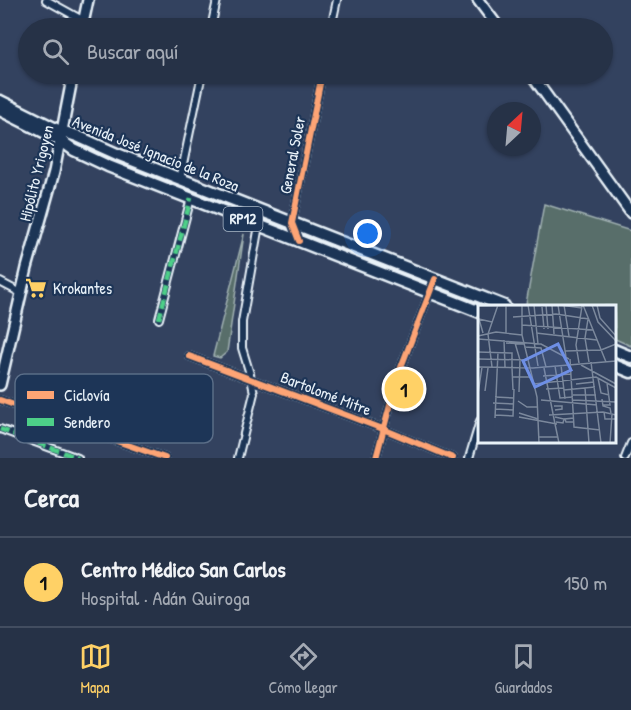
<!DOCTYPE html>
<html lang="es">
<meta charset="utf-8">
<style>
:root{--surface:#263247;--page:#2e3a4e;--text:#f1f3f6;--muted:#a4aab4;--line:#424d60;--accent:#ffd166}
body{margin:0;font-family:"Patrick Hand",sans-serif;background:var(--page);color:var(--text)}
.compass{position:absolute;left:487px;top:102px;width:54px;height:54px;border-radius:50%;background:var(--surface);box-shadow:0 2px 4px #0004;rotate:26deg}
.you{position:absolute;left:368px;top:234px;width:21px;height:21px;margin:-15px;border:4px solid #fff;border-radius:50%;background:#1a73e8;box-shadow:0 0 0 9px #1a73e833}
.badge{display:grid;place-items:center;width:39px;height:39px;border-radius:50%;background:var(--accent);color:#111;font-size:20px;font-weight:700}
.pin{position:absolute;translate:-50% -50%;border:3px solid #fff;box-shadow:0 2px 6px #0006}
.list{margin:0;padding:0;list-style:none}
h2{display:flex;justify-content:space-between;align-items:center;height:78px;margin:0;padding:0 24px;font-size:26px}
h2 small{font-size:20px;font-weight:400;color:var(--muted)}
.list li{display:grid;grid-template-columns:39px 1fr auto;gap:18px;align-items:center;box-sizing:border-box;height:90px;padding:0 24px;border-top:2px solid var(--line)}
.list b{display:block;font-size:22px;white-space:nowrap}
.list p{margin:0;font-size:20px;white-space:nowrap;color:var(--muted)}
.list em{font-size:20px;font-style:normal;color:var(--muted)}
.icon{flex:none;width:33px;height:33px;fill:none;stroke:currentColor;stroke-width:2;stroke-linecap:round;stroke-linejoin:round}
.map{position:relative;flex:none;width:631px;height:458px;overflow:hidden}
.search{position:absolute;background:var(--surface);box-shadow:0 2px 4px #0004;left:18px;right:18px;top:18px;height:66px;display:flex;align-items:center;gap:15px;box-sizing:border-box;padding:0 21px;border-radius:33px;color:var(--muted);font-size:22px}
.sheet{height:168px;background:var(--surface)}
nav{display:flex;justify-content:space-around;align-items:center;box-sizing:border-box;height:84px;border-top:2px solid var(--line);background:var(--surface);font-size:16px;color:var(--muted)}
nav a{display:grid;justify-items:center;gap:3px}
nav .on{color:var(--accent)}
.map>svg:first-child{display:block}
.green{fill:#586e6a;stroke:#a0b0b1;stroke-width:1.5}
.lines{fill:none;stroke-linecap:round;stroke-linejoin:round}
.street-casing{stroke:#e8f1f8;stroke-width:10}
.secondary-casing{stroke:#e8f1f8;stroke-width:14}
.primary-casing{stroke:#e8f1f8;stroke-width:15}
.street{stroke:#1d3557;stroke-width:6}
.secondary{stroke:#1d3557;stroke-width:9}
.primary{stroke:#1d3557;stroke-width:10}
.quiet{stroke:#4dcf88;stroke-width:4.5;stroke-dasharray:9 4.5;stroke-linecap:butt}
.cycleway-casing{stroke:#1d3557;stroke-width:10}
.cycleway{stroke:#fda474;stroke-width:6}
.labels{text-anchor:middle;stroke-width:4.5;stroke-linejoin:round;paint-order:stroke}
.shield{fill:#1d3557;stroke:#abb9c8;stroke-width:1.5}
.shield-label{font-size:15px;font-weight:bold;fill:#e8f1f8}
.street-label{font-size:16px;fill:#e8f1f8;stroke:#1d3557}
.poi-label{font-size:16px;fill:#e8f1f8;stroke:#1d3557;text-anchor:start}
.inset-road{fill:none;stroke:#7b889c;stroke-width:1.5}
.view{fill:#6e8fe5;fill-opacity:0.15;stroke:#6e8fe5;stroke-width:3}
.inset-edge{fill:none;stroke:#e8f1f8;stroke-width:3}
.key{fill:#1d3557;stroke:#5a6d87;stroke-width:1.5}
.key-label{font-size:16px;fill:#e8f1f8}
</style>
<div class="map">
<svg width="631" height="458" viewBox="0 0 631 458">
<rect width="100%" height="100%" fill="#33425f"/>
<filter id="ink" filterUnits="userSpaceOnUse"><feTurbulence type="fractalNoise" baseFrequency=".0167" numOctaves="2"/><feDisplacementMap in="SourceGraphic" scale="12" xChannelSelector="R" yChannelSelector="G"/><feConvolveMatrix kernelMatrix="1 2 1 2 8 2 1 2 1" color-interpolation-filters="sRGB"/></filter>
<g filter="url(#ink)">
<path class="green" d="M544 204 631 231V346L615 339 614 306H531L526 304Z
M244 234 227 352 220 358 213 356Z"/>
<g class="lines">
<defs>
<path id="street" d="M46 0 84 21
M211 28 217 0
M331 28 337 0
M180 179 202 74
M298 240 292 223 322 74
M0 282 21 293
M159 319 191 198
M189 356 383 429 453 458
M0 400 165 458
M0 429 78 458
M238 458 254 393 250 374 242 348V322L259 225 257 216 252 208
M376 458 398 375 435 279
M469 458 480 421
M625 458 631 443"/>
<path id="secondary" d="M478 0 499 28
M82 28 88 0
M531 74 631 213
M0 385 27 268 54 172 73 74"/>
<path id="primary" d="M0 101 58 130 77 136 117 154 504 306
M0 110 60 140 74 150 108 166 480 312
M614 350 631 357
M614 365 631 372"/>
</defs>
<use href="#street" class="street-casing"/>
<use href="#secondary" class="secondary-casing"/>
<use href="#primary" class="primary-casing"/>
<use href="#street" class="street"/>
<use href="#secondary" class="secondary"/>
<use href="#primary" class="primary"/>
<path class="quiet" d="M159 319 191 198
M0 429 78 458"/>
<defs>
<path id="cycleway" d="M299 241 292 223 322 74
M189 356 383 429 453 458
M0 400 165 458
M376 458 398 375 435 279"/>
</defs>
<use href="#cycleway" class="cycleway-casing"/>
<use href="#cycleway" class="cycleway"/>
</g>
</g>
<defs>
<symbol id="supermarket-bare" viewBox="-9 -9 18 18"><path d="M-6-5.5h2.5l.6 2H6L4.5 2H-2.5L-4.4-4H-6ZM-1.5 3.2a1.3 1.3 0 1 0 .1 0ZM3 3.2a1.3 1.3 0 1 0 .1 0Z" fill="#ffd166" stroke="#1d3557" stroke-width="2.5" paint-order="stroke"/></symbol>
</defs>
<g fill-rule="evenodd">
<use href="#supermarket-bare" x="21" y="273" width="30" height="30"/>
</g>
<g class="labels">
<rect class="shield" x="223.5" y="207" width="39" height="24" rx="4.5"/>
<g class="shield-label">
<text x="243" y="224">RP12</text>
</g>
<g class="street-label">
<text transform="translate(156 153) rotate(22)" y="6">Avenida José Ignacio de la Roza</text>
<text transform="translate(292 155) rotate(-79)" y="6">General Soler</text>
<text transform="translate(36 173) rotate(-76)" y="6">Hipólito Yrigoyen</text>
<text transform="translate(326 393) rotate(21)" y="6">Bartolomé Mitre</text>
</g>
<g class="poi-label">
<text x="53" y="294">Krokantes</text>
</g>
</g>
<g transform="translate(478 305)">
<rect width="138" height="138" fill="#33425f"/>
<path class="inset-road" d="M44 0V30L59 92 61 138M50 0 60 61M56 0 60 39M68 0 70 24M74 0 76 29M80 0 88 52M82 0 104 3M86 0 91 31M105 0 128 57M114 0 120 17 138 36M119 0 122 13 138 31M0 1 71 0M28 1V28M64 2 66 24M35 12 78 9 111 14M110 14 107 33 111 57M44 20 115 25M5 28 1 14 14 17M58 28 119 35M0 31 18 27 44 30M0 34 63 39 91 54M26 35 27 62M28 38 46 39M37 38 42 55 41 87M46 42 63 43 68 62M87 46 123 45 138 39M0 47 34 48V62M0 54 49 55M92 54 96 122 122 125M113 57 123 138M101 58 98 40 104 1M83 60 87 94M103 60 138 79M77 61 82 93 95 92M0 62 55 63 138 56M14 62 10 29 20 0M34 63 35 85M66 63 77 119M65 71 93 69M35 72H54M120 73 123 88 131 90M56 79 118 72 138 83M98 79 116 77M107 83 111 138M68 84 86 83M86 85 117 82M7 86 10 63M0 89 4 62M95 90H118M17 92 36 93M124 94 125 101 132 103 133 108M63 95 119 100M95 95 138 97M40 96 49 102H59M15 98 36 99M125 100H132L129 78M76 101H84V104L77 105M17 104 36 105M126 107 127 114H138M41 108 60 114M17 110 35 111 36 84M71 110 125 107 138 110M41 112 79 119M77 112 86 114 85 118 78 117M17 113 20 47M96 113 87 114 88 117H96M77 119 81 138M61 132H80M132 138 134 109"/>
<path class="view" d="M80 39 93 65 57 82 45 56Z"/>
<rect width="138" height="138" class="inset-edge"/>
</g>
<rect x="15" y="374" width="198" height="69" rx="9" class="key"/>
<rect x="27" y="391" width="27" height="8" fill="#fda474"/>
<rect x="27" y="418" width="27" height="8" fill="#4dcf88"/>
<g class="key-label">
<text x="64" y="401">Ciclovía</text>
<text x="64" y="428">Sendero</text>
</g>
</svg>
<svg class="compass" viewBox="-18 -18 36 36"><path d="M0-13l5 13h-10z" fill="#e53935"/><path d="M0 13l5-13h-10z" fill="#a4aab4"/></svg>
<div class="you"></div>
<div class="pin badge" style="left:404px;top:389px">1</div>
<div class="search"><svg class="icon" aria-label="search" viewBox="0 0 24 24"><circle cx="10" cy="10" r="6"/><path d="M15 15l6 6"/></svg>Buscar aquí</div>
</div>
<section class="sheet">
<h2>Cerca<small></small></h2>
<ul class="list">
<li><span class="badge">1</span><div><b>Centro Médico San Carlos</b><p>Hospital · Adán Quiroga</p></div><em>150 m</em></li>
</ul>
</section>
<nav>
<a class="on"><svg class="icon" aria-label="map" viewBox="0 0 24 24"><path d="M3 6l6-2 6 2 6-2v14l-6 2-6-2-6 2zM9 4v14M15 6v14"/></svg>Mapa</a>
<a><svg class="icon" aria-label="directions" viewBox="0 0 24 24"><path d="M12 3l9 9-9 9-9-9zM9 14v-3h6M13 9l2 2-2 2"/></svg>Cómo llegar</a>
<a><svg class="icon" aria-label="saved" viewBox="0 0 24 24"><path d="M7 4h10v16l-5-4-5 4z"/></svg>Guardados</a>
</nav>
